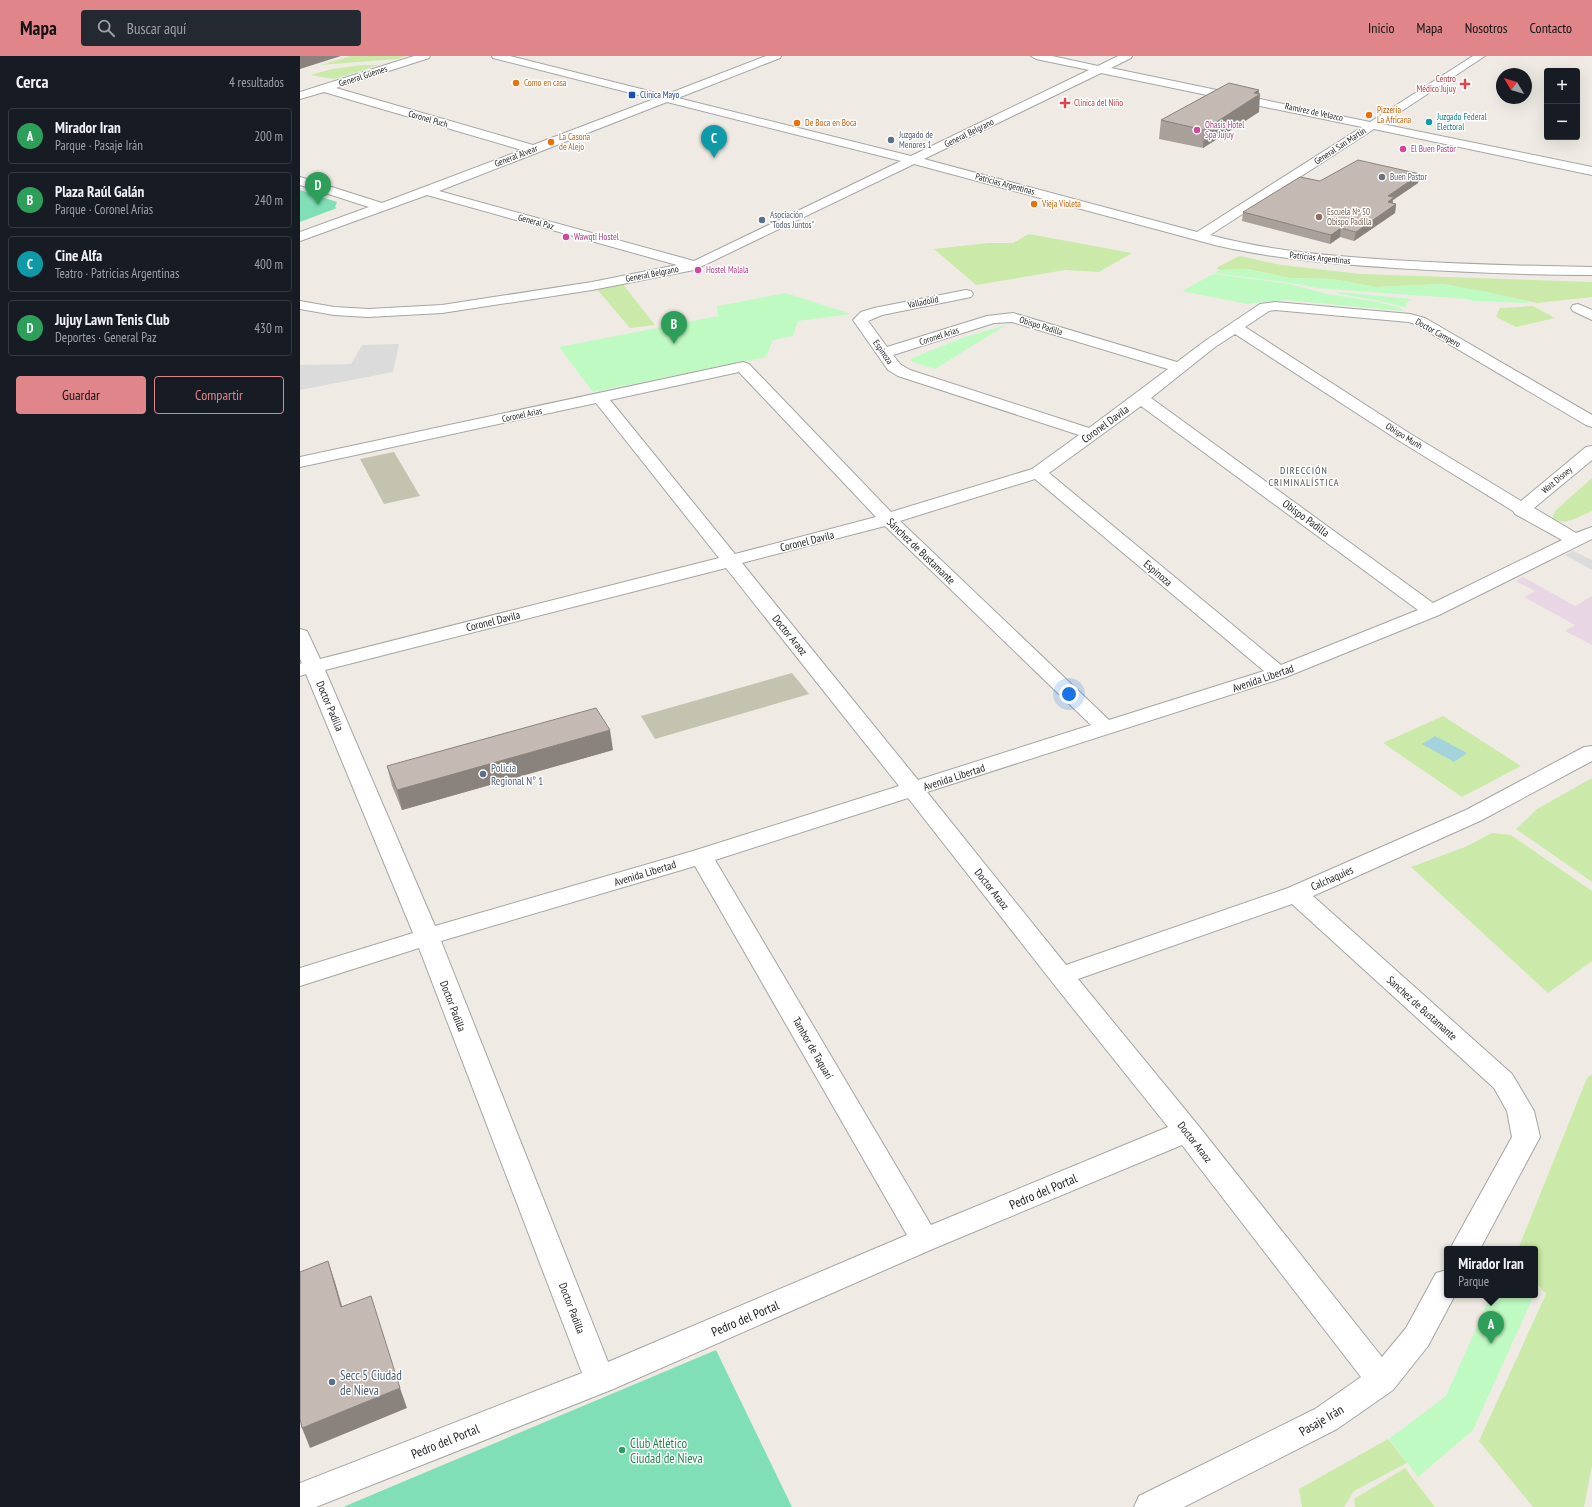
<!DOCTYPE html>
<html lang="es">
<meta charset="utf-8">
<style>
:root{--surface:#171b24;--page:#242831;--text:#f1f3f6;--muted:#9ea1a6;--line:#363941;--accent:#e0868a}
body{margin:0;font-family:"PT Sans Narrow",sans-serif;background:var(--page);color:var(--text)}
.controls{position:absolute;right:12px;top:12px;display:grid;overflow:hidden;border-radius:4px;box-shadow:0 4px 16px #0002}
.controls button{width:36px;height:36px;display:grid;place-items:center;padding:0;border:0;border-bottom:1px solid var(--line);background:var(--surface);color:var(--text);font:20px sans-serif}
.compass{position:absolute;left:1196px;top:12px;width:36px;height:36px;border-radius:50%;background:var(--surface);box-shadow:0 4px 16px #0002;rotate:308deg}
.you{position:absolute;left:769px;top:638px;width:14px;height:14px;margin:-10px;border:3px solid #fff;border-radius:50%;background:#1a73e8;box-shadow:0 0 0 6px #1a73e833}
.badge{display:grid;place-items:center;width:26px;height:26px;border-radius:50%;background:var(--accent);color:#fff;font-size:13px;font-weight:700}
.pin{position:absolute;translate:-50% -33px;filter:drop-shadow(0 1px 2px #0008)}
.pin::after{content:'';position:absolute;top:21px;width:14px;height:12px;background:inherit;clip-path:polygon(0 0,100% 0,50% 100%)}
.popup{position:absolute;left:1144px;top:1190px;width:94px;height:52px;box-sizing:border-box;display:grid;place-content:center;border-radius:4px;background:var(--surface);filter:drop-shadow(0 1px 3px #0005);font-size:13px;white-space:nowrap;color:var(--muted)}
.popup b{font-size:15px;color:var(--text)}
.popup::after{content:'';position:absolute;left:50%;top:100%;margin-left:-8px;border:8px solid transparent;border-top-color:var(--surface)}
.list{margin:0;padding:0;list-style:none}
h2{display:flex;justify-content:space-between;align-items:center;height:52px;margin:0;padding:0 16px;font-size:17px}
h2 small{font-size:13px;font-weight:400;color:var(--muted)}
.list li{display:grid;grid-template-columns:26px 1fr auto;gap:12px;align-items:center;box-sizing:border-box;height:56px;margin:0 8px 8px;padding:0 8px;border:1px solid var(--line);border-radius:4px}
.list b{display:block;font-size:15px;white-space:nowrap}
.list p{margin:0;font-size:13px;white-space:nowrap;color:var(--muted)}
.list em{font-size:13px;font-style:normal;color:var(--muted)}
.actions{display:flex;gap:8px;padding:12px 16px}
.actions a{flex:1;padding:9px 0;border:1px solid var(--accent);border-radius:4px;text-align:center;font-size:14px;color:var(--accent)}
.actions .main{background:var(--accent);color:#111}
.icon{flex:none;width:22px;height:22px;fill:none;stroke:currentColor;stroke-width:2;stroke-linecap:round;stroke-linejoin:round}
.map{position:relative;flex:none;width:1292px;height:1451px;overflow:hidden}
header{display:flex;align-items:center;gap:24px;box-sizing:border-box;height:56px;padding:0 20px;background:var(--accent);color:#111}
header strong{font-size:19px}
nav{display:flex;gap:22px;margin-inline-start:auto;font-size:14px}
.search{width:280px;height:36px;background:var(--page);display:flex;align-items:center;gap:10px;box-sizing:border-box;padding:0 14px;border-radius:4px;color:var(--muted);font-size:15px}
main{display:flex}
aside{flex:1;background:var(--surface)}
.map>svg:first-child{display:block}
.residential{fill:#dcdbdb}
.industrial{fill:#e8d6e5}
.construction{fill:#c4c3af}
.grass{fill:#cbeaa9}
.park{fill:#c0fac3}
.pitch{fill:#81dfb8}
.water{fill:#a4d2dd}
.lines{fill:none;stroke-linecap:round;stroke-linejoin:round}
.minor-casing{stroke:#a5a5a5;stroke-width:2}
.minor{fill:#fff;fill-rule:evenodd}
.wall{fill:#a9a09a}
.shaded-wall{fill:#89827d}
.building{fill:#c4bab3;stroke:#89827d}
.food-dot{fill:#e8710a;stroke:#fff;stroke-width:1.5}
.health-dot{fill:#e0444e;stroke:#fff;stroke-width:1.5}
.transit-dot{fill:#1a4fb4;stroke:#fff;stroke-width:1.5}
.culture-dot{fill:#0f9aa8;stroke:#fff;stroke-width:1.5}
.hotel-dot{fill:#d1479c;stroke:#fff;stroke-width:1.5}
.service-dot{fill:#5c6f8a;stroke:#fff;stroke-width:1.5}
.worship-dot{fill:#6b7280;stroke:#fff;stroke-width:1.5}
.education-dot{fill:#8d6e63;stroke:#fff;stroke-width:1.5}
.leisure-dot{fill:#2e9e5b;stroke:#fff;stroke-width:1.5}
.labels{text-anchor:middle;stroke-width:3;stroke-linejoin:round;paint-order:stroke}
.far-street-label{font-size:9px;fill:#1e1e1e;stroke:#fff}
.far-health-label{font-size:9px;fill:#be3a42;stroke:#fff;text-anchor:end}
.far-food-label{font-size:9px;fill:#c56008;stroke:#fff;text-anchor:start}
.far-transit-label{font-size:9px;fill:#164399;stroke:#fff;text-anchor:start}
.far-culture-label{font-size:9px;fill:#0d838f;stroke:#fff;text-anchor:start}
.far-hotel-label{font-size:9px;fill:#b23c85;stroke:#fff;text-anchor:start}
.far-service-label{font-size:9px;fill:#4e5e75;stroke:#fff;text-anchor:start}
.far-worship-label{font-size:9px;fill:#5b616d;stroke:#fff;text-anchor:start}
.far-education-label{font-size:9px;fill:#785e54;stroke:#fff;text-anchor:start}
.far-neighbourhood-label{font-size:10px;letter-spacing:1px;fill:#515151;stroke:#fff}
.street-label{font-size:11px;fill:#1e1e1e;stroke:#fff}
.service-label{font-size:11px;fill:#4e5e75;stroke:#fff;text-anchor:start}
.near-street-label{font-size:13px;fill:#1e1e1e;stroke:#fff}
.near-service-label{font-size:13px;fill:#4e5e75;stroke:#fff;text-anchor:start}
.near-leisure-label{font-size:13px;fill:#27864d;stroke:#fff;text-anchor:start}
</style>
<header>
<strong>Mapa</strong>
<div class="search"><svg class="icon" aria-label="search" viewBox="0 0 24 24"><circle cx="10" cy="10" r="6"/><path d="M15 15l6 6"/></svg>Buscar aquí</div>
<nav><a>Inicio</a><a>Mapa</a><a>Nosotros</a><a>Contacto</a></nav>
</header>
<main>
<aside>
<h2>Cerca<small>4 resultados</small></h2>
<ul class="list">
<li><span class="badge" style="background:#2e9e5b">A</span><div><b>Mirador Iran</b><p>Parque · Pasaje Irán</p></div><em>200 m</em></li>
<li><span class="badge" style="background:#2e9e5b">B</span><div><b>Plaza Raúl Galán</b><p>Parque · Coronel Arias</p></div><em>240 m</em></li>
<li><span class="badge" style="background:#0f9aa8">C</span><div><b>Cine Alfa</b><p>Teatro · Patricias Argentinas</p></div><em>400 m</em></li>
<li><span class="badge" style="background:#2e9e5b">D</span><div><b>Jujuy Lawn Tenis Club</b><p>Deportes · General Paz</p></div><em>430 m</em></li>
</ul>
<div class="actions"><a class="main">Guardar</a><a>Compartir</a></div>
</aside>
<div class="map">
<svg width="1292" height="1451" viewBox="0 0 1292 1451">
<rect width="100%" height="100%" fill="#efebe4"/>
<path class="residential" d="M99 288 93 316 0 334V309L51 308 62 289Z
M1273 495 1292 504V514L1265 499Z"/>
<path class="industrial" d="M1223 521 1275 550 1292 540V589L1265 575 1275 569 1224 541 1235 535 1216 525Z"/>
<path class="construction" d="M94 396 120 440 84 448 60 403Z
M492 617 509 638 355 683 341 660Z"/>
<path class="grass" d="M51 0H106L97 3 20 9Z
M63 9H79L34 23 10 19 32 13Z
M729 178 832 197 799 216 765 214 676 229 634 193 688 187H713Z
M939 200 982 209 1061 218 1292 226V241L1237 247 1143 228 1076 231 1032 223 990 222 947 213 920 214 916 212Z
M322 227 355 269 330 272 296 232Z
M1233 250 1255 262 1216 271 1196 261 1200 252Z
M1292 422V455C1280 460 1263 472 1252 461L1255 455Z
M1143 660 1221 710 1162 741 1083 687Z
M1292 722V826L1216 773 1237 753Z
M1192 777 1211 779 1292 835V905L1248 937 1111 811 1165 791Z
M1292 1018V1409L1284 1451H1233L1179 1385 1246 1238 1235 1225V1193H1218L1287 1022Z
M1088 1383 1107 1407 1054 1435 1044 1451H1002L999 1433Z
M1105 1412 1135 1451H1055L1054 1443Z"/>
<path class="park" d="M946 213 990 222 1032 223 1076 231 1143 228 1183 235 1231 246 1226 247 1174 245 1168 243 1016 232 998 228 914 217 920 214Z
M915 218 990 228 1027 238 1078 246 1100 252 1103 255 985 244 947 248 882 235 911 219Z
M1038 236 1112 243 1106 247 1107 250 1104 251 1076 244 1039 238 1036 237Z
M486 237 551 258 498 265 493 280 473 284 466 301 293 336 259 291 418 260 417 250Z
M706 269 635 313 613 306 610 303 662 282Z
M1191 1239H1234L1173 1374 1118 1421 1089 1383 1146 1340Z"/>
<path class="pitch" d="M0 134 37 146 35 151 37 152 0 166Z
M416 1294 492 1451H43Z"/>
<path class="water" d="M1135 680 1167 697 1154 706 1122 688Z"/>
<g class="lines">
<defs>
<path id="minor" d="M114 0H130L129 2 36 32 233 89 354 43 193 2 192 0H210L365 39 466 0H481L480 2 378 42 611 100 789 14 736 3 731 0H752L798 10 818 0H832L831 2 811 12 1070 66 1173 0H1185L1082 68 1292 111V119L1074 73 910 179C969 195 1031 200 1091 204 1158 208 1225 210 1292 211V219C1226 219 1161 216 1095 212 1035 208 974 203 915 189L614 108 394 214 292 234 142 257 68 261 34 259 0 253V245L34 251 68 253 142 249 292 226 377 209 127 139 0 185V176L69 151 0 129V121L82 147 222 94 24 36 0 43V36ZM801 17 1062 71 897 176 624 103ZM367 46 601 105 394 205 139 135Z
M666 234 671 235 673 238 671 241 582 259 568 265 587 291 687 260 713 257 877 306 905 285 960 248 975 246 1110 258 1125 262 1292 359V371L1286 369 1115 268 1109 266 975 254 969 255 945 271 1109 377 1221 445 1286 391 1292 390V404L1234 452 1276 477 1292 471V483L1139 559 986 621 627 736 766 909 988 832 1166 754 1284 691 1292 690V705L1182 764 1013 840 1212 1018 1234 1055 1240 1081 1180 1193H1150L1212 1081 1207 1055 1194 1032 992 848 778 923 897 1068 1082 1301 1106 1272 1136 1217 1147 1214V1239H1155L1128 1290 1093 1334 1037 1373 884 1451H834L839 1440 1015 1353 1061 1321 882 1089 635 1192 311 1334 16 1451H0V1427L282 1317 119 892 0 930V912L113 877 6 618 0 620V608L2 607 0 603V573L7 575 20 603 419 502 296 347 0 411V401L443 306 449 308 591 456 732 413 779 379 598 320 588 314 553 264 561 256 574 252ZM712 266 868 313 789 372 610 314 600 308 593 299 694 267ZM935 278 1098 384 1213 455 1215 458 1262 484 1133 547 851 342 915 291ZM439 316 576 461 435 498 310 344ZM841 350 1118 554 981 609 749 417ZM735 423 964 615 809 664 600 465ZM585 470 791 669 618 724 442 507ZM426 512 599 730 393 795 135 870 25 614ZM608 742 752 926 868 1071 631 1169 415 804ZM395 810 607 1179 308 1306 141 885Z
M1278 248 1292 254V264L1273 255 1271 252 1273 249Z"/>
</defs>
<use href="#minor" class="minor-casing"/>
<use href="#minor" class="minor"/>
</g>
<path class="wall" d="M959 34V56L903 92 859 83 861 64Z
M1020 125 1118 127 1093 144V147L1096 148 1095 157 1054 185 1040 181 1030 188 942 165 943 156Z
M313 694 102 754 92 730 87 710Z"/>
<path class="shaded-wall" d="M0 0H41L0 13Z
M959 34 958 40 960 38 959 56 903 92 904 74Z
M1120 118 1118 127 1093 144 1092 150 1096 148 1095 157 1054 185 1056 176 1088 140Z
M1041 172 1040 181 1030 188 1031 179Z
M310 674 313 694 102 754 97 734Z
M28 1205 35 1226 48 1271 41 1251Z
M100 1332 107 1352 10 1392 2 1372Z"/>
<path class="building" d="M929 27 959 34 954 37 960 38 904 74 861 64Z
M1058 104 1120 118 1088 140 1094 141 1088 146 1096 148 1056 176 1041 172 1031 179 943 156 1000 121 1020 125Z
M296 652 310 674 97 734 87 710Z
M28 1205 41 1251 71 1240 100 1332 2 1372 0 1363V1216Z"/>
<g class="food-dot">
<circle cx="216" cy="27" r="4"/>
<circle cx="1069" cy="59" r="4"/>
<circle cx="497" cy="67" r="4"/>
<circle cx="251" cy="86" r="4"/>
<circle cx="734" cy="148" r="4"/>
</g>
<g class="health-dot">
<path d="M1163 22h4v4h4v4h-4v4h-4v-4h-4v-4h4z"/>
<path d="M763 41h4v4h4v4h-4v4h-4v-4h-4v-4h4z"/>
</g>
<rect class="transit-dot" x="328" y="35" width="8" height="8" rx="2"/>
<circle class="culture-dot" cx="1129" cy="66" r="4"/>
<g class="hotel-dot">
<circle cx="897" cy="74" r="4"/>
<circle cx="1103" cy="93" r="4"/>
<circle cx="266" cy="181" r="4"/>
<circle cx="398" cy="214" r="4"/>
</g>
<g class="service-dot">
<circle cx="591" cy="84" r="4"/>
<circle cx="462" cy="164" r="4"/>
<circle cx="183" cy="718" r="4"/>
<circle cx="32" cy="1326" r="4"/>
</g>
<circle class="worship-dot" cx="1082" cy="121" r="4"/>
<circle class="education-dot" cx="1019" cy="161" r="4"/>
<circle class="leisure-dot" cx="322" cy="1394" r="4"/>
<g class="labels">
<g class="far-street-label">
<text transform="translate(63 20) rotate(-18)" y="3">General Güemes</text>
<text transform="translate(1014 56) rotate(12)" y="3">Ramírez de Velazco</text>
<text transform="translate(128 63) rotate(16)" y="3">Coronel Puch</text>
<text transform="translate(669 77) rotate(-26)" y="3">General Belgrano</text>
<text transform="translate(1040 90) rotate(-33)" y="3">General San Martín</text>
<text transform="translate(216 100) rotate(-21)" y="3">General Alvear</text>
<text transform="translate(705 128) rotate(15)" y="3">Patricias Argentinas</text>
<text transform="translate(236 166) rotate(15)" y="3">General Paz</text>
<text transform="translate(1020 202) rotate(6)" y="3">Patricias Argentinas</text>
<text transform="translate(352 218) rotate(-11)" y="3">General Belgrano</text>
<text transform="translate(623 246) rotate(-11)" y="3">Valladolid</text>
<text transform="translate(741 270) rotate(17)" y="3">Obispo Padilla</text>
<text transform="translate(1138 277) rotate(29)" y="3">Doctor Campero</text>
<text transform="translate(639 280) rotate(-18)" y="3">Coronel Arias</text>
<text transform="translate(583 296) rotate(55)" y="3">Espinoza</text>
<text transform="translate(222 359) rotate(-12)" y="3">Coronel Arias</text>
<text transform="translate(1104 380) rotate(32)" y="3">Obispo Munh</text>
<text transform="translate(1257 424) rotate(-40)" y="3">Walt Disney</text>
</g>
<g class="far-health-label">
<text x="1156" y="26">Centro<tspan x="1156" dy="10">Médico Jujuy</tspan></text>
<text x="774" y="50" text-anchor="start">Clínica del Niño</text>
</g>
<g class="far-food-label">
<text x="224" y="30">Como en casa</text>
<text x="1077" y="57">Pizzería<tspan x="1077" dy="10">La Africana</tspan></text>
<text x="505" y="70">De Boca en Boca</text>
<text x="259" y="84">La Casona<tspan x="259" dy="10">de Alejo</tspan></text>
<text x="742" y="151">Vieja Violeta</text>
</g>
<g class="far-transit-label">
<text x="340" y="42">Clínica Mayo</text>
</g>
<g class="far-culture-label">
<text x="1137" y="64">Juzgado Federal<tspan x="1137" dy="10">Electoral</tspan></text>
</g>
<g class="far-hotel-label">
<text x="905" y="72">Ohasis Hotel<tspan x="905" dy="10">Spa Jujuy</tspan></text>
<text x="1111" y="96">El Buen Pastor</text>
<text x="274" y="184">Wawqti Hostel</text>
<text x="406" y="217">Hostel Malala</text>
</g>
<g class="far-service-label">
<text x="599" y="82">Juzgado de<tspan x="599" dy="10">Menores 1</tspan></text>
<text x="470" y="162">Asociación<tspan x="470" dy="10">"Todos Juntos"</tspan></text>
</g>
<g class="far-worship-label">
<text x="1090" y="124">Buen Pastor</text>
</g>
<g class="far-education-label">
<text x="1027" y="159">Escuela Nº 50<tspan x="1027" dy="10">Obispo Padilla</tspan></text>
</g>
<g class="far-neighbourhood-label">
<text x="1004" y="418">DIRECCIÓN<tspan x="1004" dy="12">CRIMINALÍSTICA</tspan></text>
</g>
<g class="street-label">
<text transform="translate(805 368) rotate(-36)" y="4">Coronel Davila</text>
<text transform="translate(1006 462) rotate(36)" y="4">Obispo Padilla</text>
<text transform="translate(507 485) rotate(-14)" y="4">Coronel Davila</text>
<text transform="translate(621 495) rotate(44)" y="4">Sánchez de Bustamante</text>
<text transform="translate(858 517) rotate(40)" y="4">Espinoza</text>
<text transform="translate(193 565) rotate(-14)" y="4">Coronel Davila</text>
<text transform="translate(490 579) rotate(51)" y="4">Doctor Araoz</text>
<text transform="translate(963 622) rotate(-19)" y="4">Avenida Libertad</text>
<text transform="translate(30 650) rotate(67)" y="4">Doctor Padilla</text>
<text transform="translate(654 721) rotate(-18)" y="4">Avenida Libertad</text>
<text transform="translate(345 817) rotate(-17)" y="4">Avenida Libertad</text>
<text transform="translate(1032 822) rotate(-24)" y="4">Calchaquies</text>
<text transform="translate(692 833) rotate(52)" y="4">Doctor Araoz</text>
<text transform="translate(153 950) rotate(69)" y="4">Doctor Padilla</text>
<text transform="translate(1122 952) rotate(42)" y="4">Sanchez de Bustamante</text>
<text transform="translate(513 992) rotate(60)" y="4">Tambor de Taquarí</text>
<text transform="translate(895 1086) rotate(52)" y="4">Doctor Araoz</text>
<text transform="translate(272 1252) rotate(69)" y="4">Doctor Padilla</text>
</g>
<g class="service-label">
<text x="191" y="716">Policía<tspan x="191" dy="13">Regional N° 1</tspan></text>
</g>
<g class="near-street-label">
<text transform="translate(743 1135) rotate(-23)" y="5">Pedro del Portal</text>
<text transform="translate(445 1262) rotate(-23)" y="5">Pedro del Portal</text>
<text transform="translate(1021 1364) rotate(-30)" y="5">Pasaje Irán</text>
<text transform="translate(145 1385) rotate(-22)" y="5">Pedro del Portal</text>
</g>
<g class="near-service-label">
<text x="40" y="1324">Secc 5 Ciudad<tspan x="40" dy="15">de Nieva</tspan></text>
</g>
<g class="near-leisure-label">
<text x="330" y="1392">Club Atlético<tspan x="330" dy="15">Ciudad de Nieva</tspan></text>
</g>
</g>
</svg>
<div class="controls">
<button>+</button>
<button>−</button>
</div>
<svg class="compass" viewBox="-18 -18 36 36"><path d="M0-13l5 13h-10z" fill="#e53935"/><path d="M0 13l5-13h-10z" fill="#9ea1a6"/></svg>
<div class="you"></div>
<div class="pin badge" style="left:1191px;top:1288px;background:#2e9e5b">A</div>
<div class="popup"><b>Mirador Iran</b>Parque</div>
<div class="pin badge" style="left:374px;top:288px;background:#2e9e5b">B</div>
<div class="pin badge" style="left:414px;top:102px;background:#0f9aa8">C</div>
<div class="pin badge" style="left:18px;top:149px;background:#2e9e5b">D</div>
</div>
</main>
